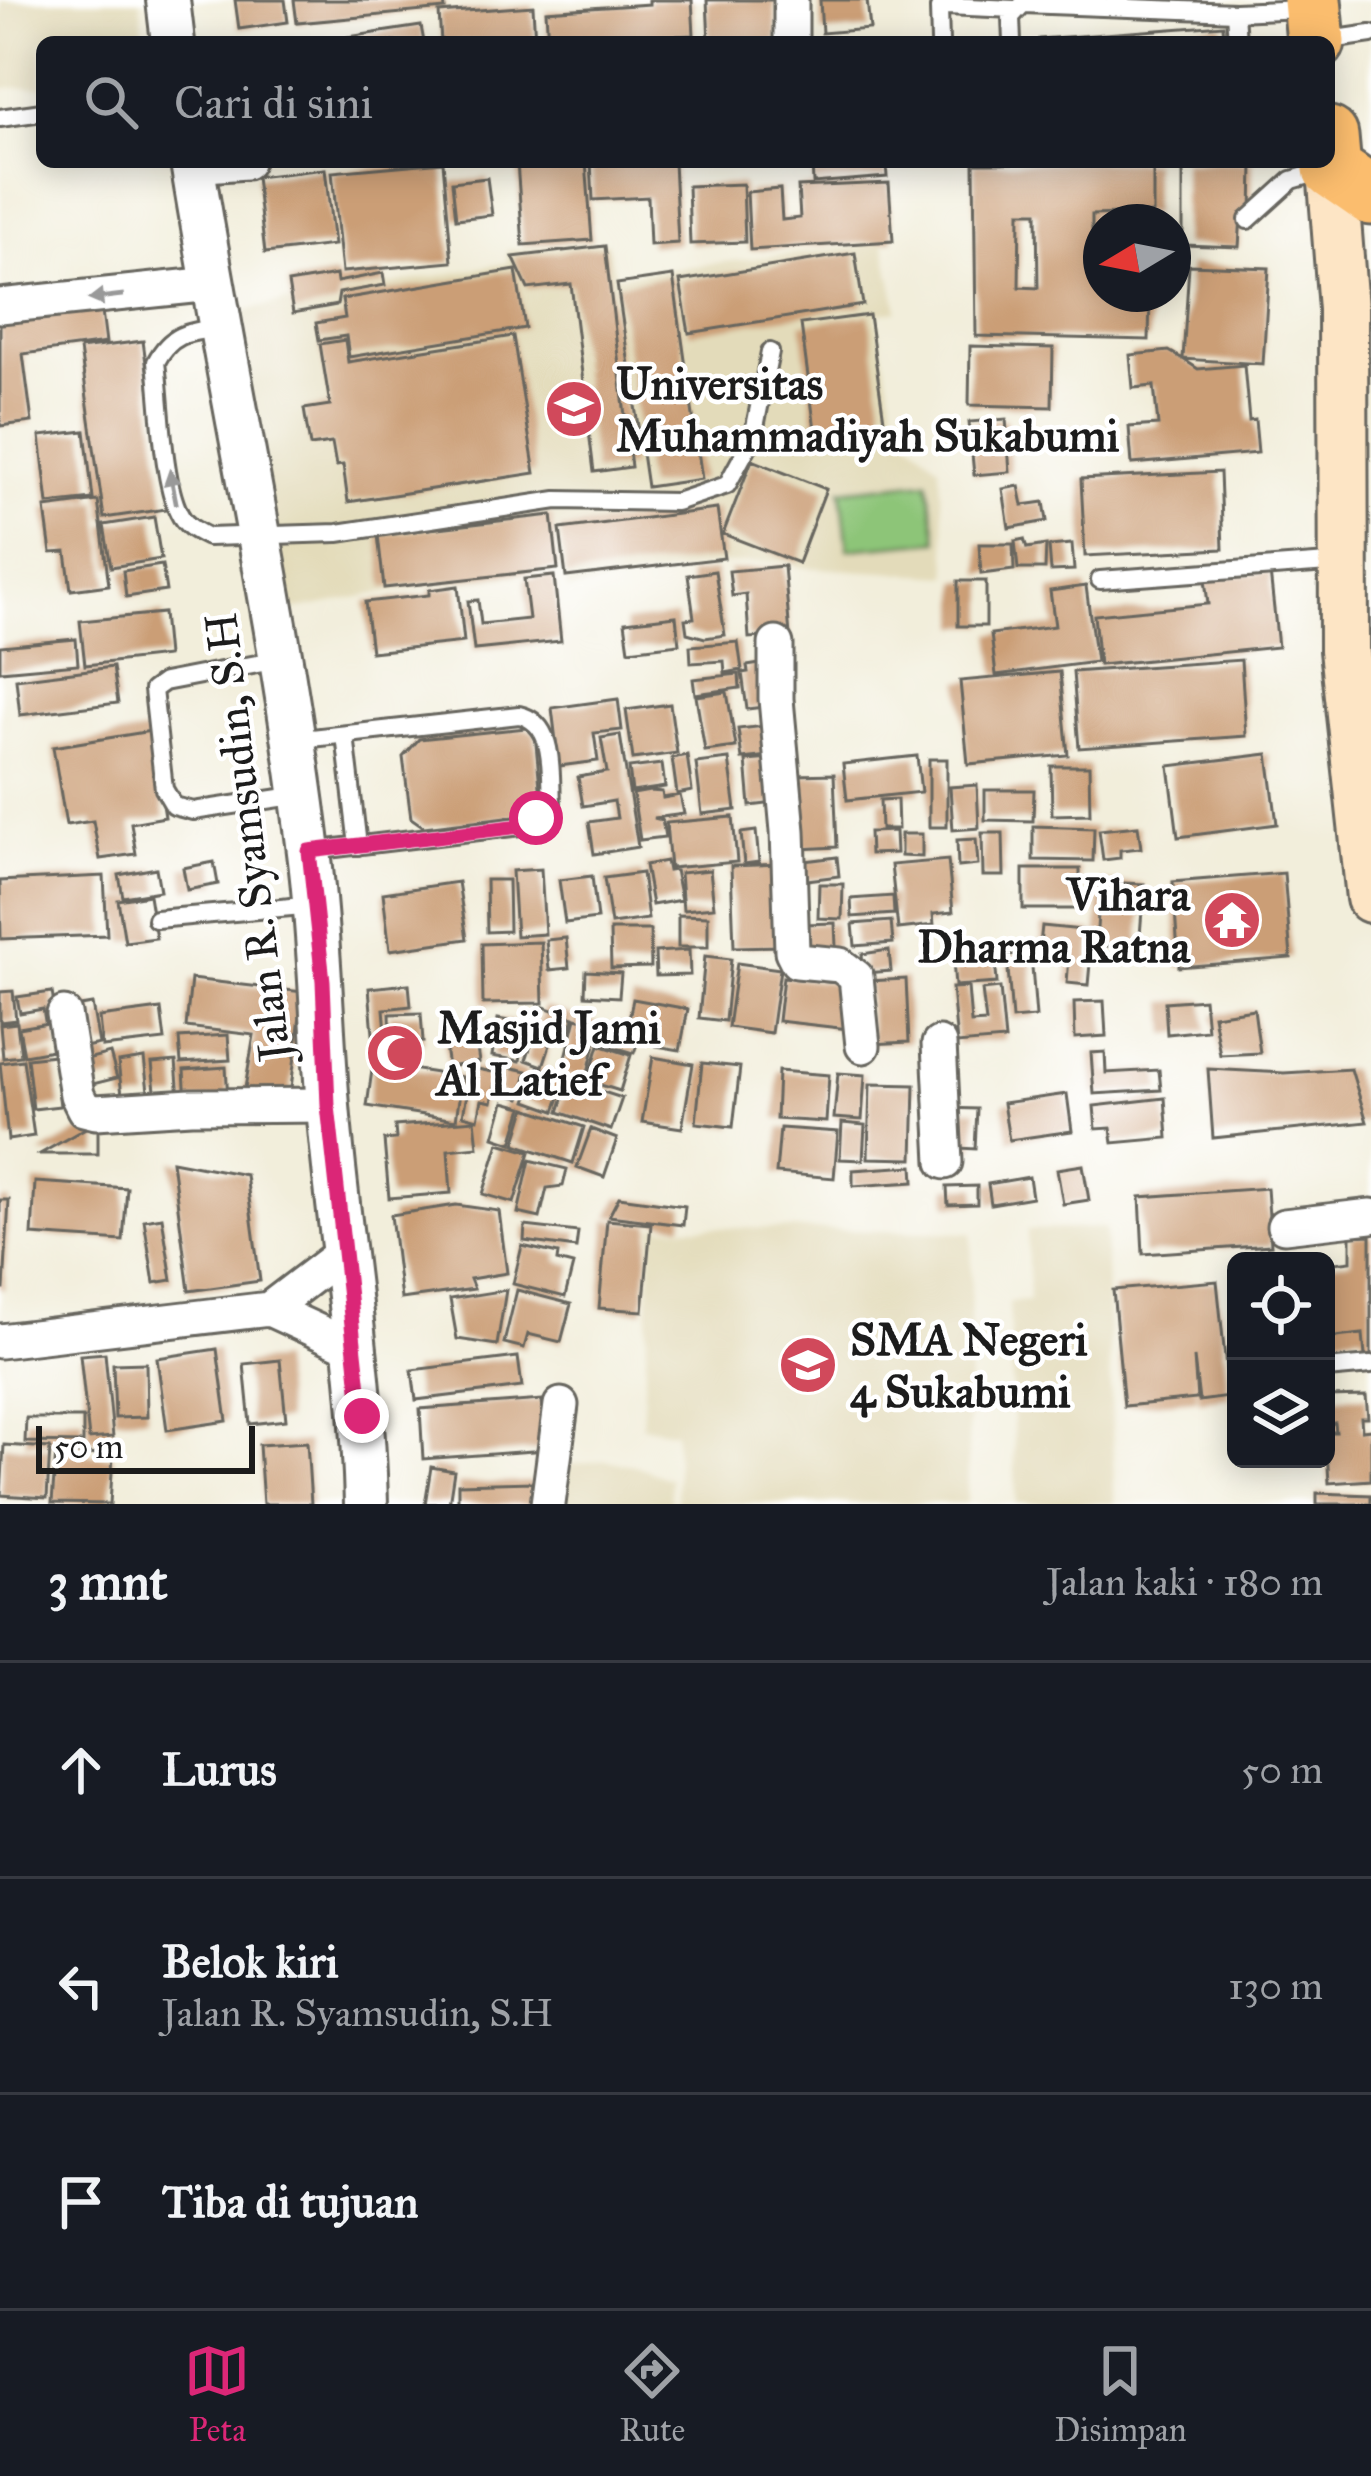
<!DOCTYPE html>
<html lang="id">
<meta charset="utf-8">
<style>
:root{--surface:#171b24;--page:#242831;--text:#f1f3f6;--muted:#9ea1a6;--line:#363941;--accent:#db2777}
body{margin:0;font-family:"IM FELL Great Primer",serif;background:var(--page);color:var(--text)}
.controls{position:absolute;right:36px;bottom:36px;display:grid;overflow:hidden;border-radius:18px;box-shadow:0 6px 30px #0003}
.controls button{width:108px;height:108px;display:grid;place-items:center;padding:0;border:0;border-bottom:3px solid var(--line);background:var(--surface);color:var(--text);font:60px sans-serif}
.compass{position:absolute;left:1083px;top:204px;width:108px;height:108px;border-radius:50%;background:var(--surface);box-shadow:0 6px 30px #0003;rotate:260deg}
.scale{position:absolute;left:36px;bottom:30px;width:219px;box-sizing:border-box;padding-left:12px;border:6px solid #1c1c1c;border-top:0;font-size:33px;line-height:42px;white-space:nowrap;color:#1c1c1c;-webkit-text-stroke:9px #fff;paint-order:stroke}
.stop{position:absolute;width:36px;height:36px;margin:-27px;border:9px solid #db2777;border-radius:50%;background:#fff}
.stop.end{background:#db2777;border-color:#fff;box-shadow:0 3px 12px #0008}
.list{margin:0;padding:0;list-style:none}
h2{display:flex;justify-content:space-between;align-items:center;height:156px;margin:0;padding:0 48px;font-size:51px}
h2 small{font-size:39px;font-weight:400;color:var(--muted)}
.list li{display:grid;grid-template-columns:78px 1fr auto;gap:36px;align-items:center;box-sizing:border-box;height:216px;padding:0 48px;border-top:3px solid var(--line)}
.list b{display:block;font-size:45px;white-space:nowrap}
.list p{margin:0;font-size:39px;white-space:nowrap;color:var(--muted)}
.list em{font-size:39px;font-style:normal;color:var(--muted)}
.icon{flex:none;width:66px;height:66px;fill:none;stroke:currentColor;stroke-width:2;stroke-linecap:round;stroke-linejoin:round}
.map{position:relative;flex:none;width:1371px;height:1504px;overflow:hidden}
.search{position:absolute;background:var(--surface);box-shadow:0 6px 30px #0003;left:36px;right:36px;top:36px;height:132px;display:flex;align-items:center;gap:30px;box-sizing:border-box;padding:0 42px;border-radius:18px;color:var(--muted);font-size:45px}
.sheet{height:804px;background:var(--surface)}
nav{display:flex;justify-content:space-around;align-items:center;box-sizing:border-box;height:168px;border-top:3px solid var(--line);background:var(--surface);font-size:33px;color:var(--muted)}
nav a{display:grid;justify-items:center;gap:6px}
nav .on{color:var(--accent)}
.map>svg:first-child{display:block}
.built{fill:#e3dbba}
.green{fill:#8dc578;stroke:#54704a;stroke-width:3}
.building{fill:#cb9e76;fill-rule:evenodd}
.lines{fill:none;stroke-linecap:round;stroke-linejoin:round}
.service-casing{stroke:#67665f;stroke-width:22}
.minor-casing{stroke:#67665f;stroke-width:39}
.tertiary-casing{stroke:#67665f;stroke-width:48}
.secondary-casing{stroke:#67665f;stroke-width:54}
.trunk-casing{stroke:#67665f;stroke-width:63}
.service{stroke:#fff;stroke-width:16}
.minor{stroke:#fff;stroke-width:33}
.tertiary{stroke:#fff;stroke-width:42}
.secondary{stroke:#fde5c5;stroke-width:48}
.trunk{stroke:#fbbd6e;stroke-width:57}
.oneway{fill:#999}
.route{stroke:#db2777;stroke-width:15}
.labels{text-anchor:middle;stroke-width:9;stroke-linejoin:round;paint-order:stroke}
.poi-label{font-size:45px;font-weight:bold;fill:#1c1c1c;stroke:#fff;text-anchor:start}
.street-label{font-size:45px;fill:#1c1c1c;stroke:#fff}
</style>
<div class="map">
<svg width="1371" height="1504" viewBox="0 0 1371 1504">
<rect width="100%" height="100%" fill="#fff"/>
<filter id="ink" filterUnits="userSpaceOnUse"><feTurbulence type="fractalNoise" baseFrequency=".00833" numOctaves="2"/><feDisplacementMap in="SourceGraphic" scale="24" xChannelSelector="R" yChannelSelector="G"/><feConvolveMatrix kernelMatrix="1 2 1 2 8 2 1 2 1" color-interpolation-filters="sRGB"/></filter>
<filter id="wash" filterUnits="userSpaceOnUse"><feTurbulence type="fractalNoise" baseFrequency=".004" numOctaves="4" result="noise"/><feDisplacementMap in="SourceGraphic" scale="48" xChannelSelector="R" yChannelSelector="G"/><feGaussianBlur stdDeviation="2.7" result="paint"/><feColorMatrix in="noise" values="0 0 0 0 0 0 0 0 0 0 0 0 0 0 0 0 0 1.4 0 .05"/><feComposite in="paint" operator="in"/></filter>
<g filter="url(#wash)">
<rect width="100%" height="100%" fill="#f2eedb"/>
<path class="built" d="M0 0H140L144 42H42V87L0 88Z
M607 242 616 276 884 242 898 310 876 314 898 428 939 466 949 576 799 567 785 562 721 564 568 591 562 570 390 591 284 612 237 313 289 301 292 313 338 306 340 294 507 263V250Z
M653 1226 972 1233 967 1504H677L675 1431 642 1426Z
M1105 1228 1115 1504H1016L1009 1302 1029 1301 1027 1230Z
M606 1460 635 1465 670 1479 671 1504H563L568 1465Z"/>
<path class="green" d="M928 481 938 541 848 549 841 490Z"/>
<g id="blocks">
<path class="building" d="M235 0H285L288 22 239 29Z
M294 0H444L445 9 297 23Z
M649 0H692L694 35 548 42 546 11 649 4Z
M707 0H775L777 42H709Z
M820 0H867L870 29 822 33Z
M533 6 535 42H441L439 13Z
M1223 25 1224 42H1039V39Z
M421 26 424 42H349L348 37Z
M443 162 452 262 342 272 332 172Z
M517 162H586L592 240 523 245Z
M591 162H674L678 243 650 245 648 197 593 200Z
M812 162H886L887 177 813 183Z
M1153 162V213L1092 215V279L1101 280V294H1150L1149 340 976 336 974 163ZM1020 212H1037L1038 288 1019 287Z
M1183 162H1253L1252 215 1241 214 1239 247 1183 245Z
M325 169 334 245 265 253 256 177Z
M487 178 492 215 456 219 452 182Z
M889 183 893 241 750 250 747 192 780 189 782 220 800 218 798 187Z
M743 184 745 242 690 244 688 186Z
M605 246 631 467 594 472 571 284 528 289 513 257Z
M855 253 863 305 689 333 680 281Z
M1189 265 1269 268 1263 364 1183 359 1198 369 1244 365 1249 421 1255 420 1258 453 1132 464 1129 427 1158 425 1154 386 1133 388 1130 355 1169 351 1183 359Z
M516 270 525 328 349 357 346 336 319 340 316 323 345 318 342 299Z
M383 273 385 285 339 293 337 305 293 313 288 283 336 275 337 282Z
M673 276 702 479 647 487 617 284Z
M101 304 106 343 23 354 32 422 0 426V317Z
M869 315 885 427 816 437 801 324Z
M513 336 535 473 348 502 343 465 336 466 332 443 310 446 304 409 330 405 320 344 345 340 348 362Z
M143 341 166 509 104 518 80 349Z
M970 346 1053 348 1052 407 969 405Z
M1006 419 1010 472 974 475 969 422Z
M85 431 93 499 48 504 40 436Z
M752 460 826 489 798 563 723 534Z
M1220 472 1223 549 1085 556 1081 479Z
M1019 486 1023 505 1044 502 1047 521 1009 528 1003 489Z
M98 501 109 585 71 590 66 552 51 553 45 508Z
M717 509 724 558 566 577 560 529Z
M552 515 558 569 384 588 378 535Z
M154 517 161 559 111 567 104 525Z
M1024 539 1027 548 1046 545 1045 569H1018L1015 541Z
M979 544H1013L1014 570 981 574Z
M1072 544 1074 570 1051 571 1049 546Z
M162 565 166 591 126 597 123 571Z
M784 566 790 635 749 638 746 594 732 596 729 571Z
M715 571 725 635 705 638 687 633 685 619 694 618 688 575Z
M1270 572 1278 647 1099 665 1094 615 1208 604 1205 579Z
M554 576 561 641 474 650 468 601 478 600 481 624 529 619 524 579Z
M958 581H986V626H958Z
M458 586 464 642 371 652 365 602 429 595V590Z
M1086 586 1096 662 996 675 991 634 1055 626 1050 591Z
M163 613 167 656 85 665 80 621Z
M676 616 679 644 629 650 625 622Z
M76 639 78 664 0 671V646Z
M738 642 742 670 725 673 724 661 691 663 690 646Z
M1241 660 1246 736 1079 748 1073 672Z
M760 664 772 706 747 709 742 673 748 672 747 666Z
M113 667 118 703 20 715 16 679Z
M1060 672 1068 755 968 764 960 681Z
M739 674 740 688 695 694 693 679Z
M727 692 736 747 705 751 696 696Z
M618 699 622 730 594 733 598 761 559 766 552 708Z
M670 704 677 753 633 759 626 710Z
M775 725 778 755 742 759 738 729Z
M526 728 535 733 541 798 531 814 424 827 411 818 403 757 419 739Z
M151 731 165 817 131 823 136 854 100 859 93 821 66 825 53 747Z
M620 735 638 847 594 854 589 822 617 818 614 801 583 806 578 777 607 772 601 738Z
M1268 754 1277 824 1178 837 1169 766Z
M687 755 692 791 677 794 672 758Z
M917 756 921 792 847 800 843 764Z
M729 759 736 810 702 814 696 763Z
M771 759 775 803 750 806 746 761Z
M929 759H947V827H929Z
M662 764 665 787 632 792 629 768Z
M1051 766H1089L1090 814 1052 815Z
M834 774 837 847 799 849 796 775Z
M977 785 979 828 953 830 950 787Z
M985 790H1034L1033 821 985 820Z
M650 791 662 792 663 798 680 795 684 814 654 818 662 820 665 837 640 840 633 794Z
M897 799 898 829H881L880 800Z
M733 817 737 862 670 868 666 823Z
M1033 826 1094 828 1093 861 1033 860Z
M1138 826 1141 848 1120 850V858L1103 860 1099 830Z
M756 831 759 862 744 864 741 833Z
M895 831 896 853 870 854 869 832Z
M982 833H1003L1004 876H983Z
M901 834H922V857L901 856Z
M976 839 978 865 958 867 957 840Z
M837 857 839 876 807 880 805 861Z
M948 860 953 912 933 914 934 925 898 929 891 865Z
M666 861 668 871 675 870 681 900 652 905 645 865Z
M214 862 218 884 187 890 183 868Z
M781 864 783 946 734 947 731 866Z
M156 868 160 891 123 897 119 875Z
M541 869 545 934 516 936 512 871Z
M1023 869H1080V909H1023Z
M710 870 714 907 683 910 680 873Z
M642 873 648 919 611 924 604 878Z
M1284 873 1291 958 1179 967 1173 882Z
M104 876 107 935 1 939 0 881Z
M592 876 597 919 565 923 559 880Z
M486 880H508L509 931 487 932Z
M458 882 467 939 390 950 383 893Z
M1100 882 1144 884 1139 949 1096 945Z
M819 884H843L842 919 818 918Z
M149 895 156 938 125 942 118 900Z
M893 896 894 914 852 917 851 899Z
M678 915 708 916V947H678Z
M891 921 893 943 855 946 853 924Z
M835 923 836 947 805 948 804 924Z
M1042 926 1093 931 1088 985 1067 983 1069 957 1039 954Z
M610 930H650L651 967 611 968Z
M566 938 569 968 549 970 546 940Z
M541 942 543 1003 483 1004 482 944Z
M689 950 690 975 656 976 655 952Z
M889 950 891 971 864 973 862 954Z
M1031 954 1036 1017 1012 1019 1007 956Z
M705 956 731 959 725 1021 699 1018Z
M995 957 997 983 955 986 953 960Z
M737 963 780 969 771 1033 728 1027Z
M586 971 621 973 619 997 585 995Z
M783 977 854 985 849 1029 778 1021Z
M191 979 303 992 290 1096 244 1094 254 1035 186 1027Z
M906 979 909 1042 871 1044 868 981Z
M409 984 411 1006 384 1009 386 1032 373 1034 369 988Z
M968 987 971 1023 986 1022 982 990 1000 988 1005 1040 957 1044 952 988Z
M13 991 16 1020 0 1022V992Z
M52 992 56 1019 45 1021 43 1009 20 1013 17 997Z
M633 999 688 1009 680 1050 656 1046 651 1033 627 1029Z
M1204 999 1207 1030 1167 1034 1165 1002Z
M1104 1001 1106 1036 1075 1038 1074 1002Z
M92 1004 99 1044 76 1049 68 1008Z
M544 1007 574 1017 567 1039 551 1042 543 1066 526 1060Z
M161 1009 165 1040 102 1047 99 1017Z
M1254 1009 1260 1053 1220 1055 1213 1015Z
M421 1013 423 1042 391 1044 390 1014Z
M576 1018 600 1024 586 1080 562 1073Z
M498 1019 526 1024 520 1061 492 1056Z
M54 1022 58 1049 24 1055 19 1028Z
M17 1023 21 1056 3 1058 0 1025Z
M474 1029 479 1062 448 1067 443 1034Z
M609 1029 639 1038 634 1053 604 1044Z
M228 1035 230 1060 181 1063 179 1038Z
M599 1045 631 1055 620 1091 588 1081Z
M1105 1052 1106 1073 1159 1070 1161 1090 1094 1094 1091 1053Z
M110 1053 117 1078 85 1086 79 1061Z
M54 1055 60 1106 33 1109 27 1058Z
M653 1057 693 1064 682 1128 642 1122Z
M144 1058 149 1099 123 1103 118 1062Z
M23 1060 34 1136 8 1140 0 1063Z
M176 1061 179 1098 156 1100 152 1063Z
M373 1063 462 1077 456 1120 367 1106Z
M702 1063 740 1067 733 1127 696 1123Z
M504 1066 527 1071 521 1098 498 1093Z
M226 1067 228 1099 186 1102 184 1070Z
M538 1067 567 1078 555 1111 527 1101Z
M472 1068 498 1073 492 1102 482 1100 478 1119 463 1115Z
M1208 1069 1284 1073 1351 1069 1367 1122 1213 1138Z
M778 1071 829 1075 826 1122 776 1119Z
M838 1073 865 1075 862 1120 834 1118Z
M569 1081 622 1098 611 1130 559 1112Z
M870 1084 915 1085 913 1159 868 1158Z
M1067 1094 1072 1131 1009 1140 1003 1103Z
M1165 1098 1168 1138 1113 1143 1111 1128 1096 1129 1094 1106Z
M504 1102 523 1107 512 1143 494 1137Z
M526 1108 584 1127 573 1163 515 1144Z
M945 1108 977 1109 975 1149 944 1147Z
M475 1120 478 1147 448 1150 451 1193 389 1198 384 1140 396 1139 395 1126Z
M98 1121V1154H40Z
M842 1123 865 1125 863 1160 840 1159Z
M780 1128 838 1132 834 1178 776 1173Z
M591 1129 617 1139 604 1177 577 1167Z
M499 1143 530 1152 514 1203 483 1194Z
M530 1160 567 1169 563 1186 547 1188 540 1218 518 1213Z
M172 1161 246 1175 260 1281 189 1291Z
M1083 1165 1089 1200 1063 1204 1057 1169Z
M913 1166 914 1182 853 1186V1170Z
M1029 1177 1032 1197 991 1204 988 1184Z
M35 1182 127 1188 123 1241 32 1235Z
M977 1186V1204L948 1205 947 1187Z
M1267 1188 1271 1245 1143 1254 1140 1197Z
M619 1197 685 1206 683 1225 609 1216Z
M0 1200H9L4 1289H0Z
M456 1205 499 1211 507 1273 470 1279 474 1289 401 1299 391 1215Z
M162 1217 172 1280 154 1283 144 1220Z
M607 1220 651 1224 643 1311 599 1308Z
M525 1226 578 1232 576 1248 524 1241Z
M1371 1235V1356H1365L1363 1334 1326 1338V1264L1351 1261V1236Z
M522 1246 558 1254 557 1261 573 1265 565 1297 513 1284Z
M1217 1281 1229 1397 1199 1401 1194 1358 1197 1399 1124 1406 1113 1290Z
M506 1290 497 1345 457 1339 450 1299Z
M517 1290 571 1304 561 1342 528 1334 524 1348 504 1343Z
M217 1349 227 1421 167 1430 157 1358Z
M105 1353 113 1437 89 1439 80 1355Z
M518 1357 522 1387 416 1400 412 1370Z
M280 1360 286 1420 250 1424 244 1364Z
M146 1363 147 1417 115 1418 113 1364Z
M1366 1396 1368 1418H1361L1362 1430 1371 1429V1480L1329 1483 1326 1432H1336L1335 1423 1326 1424V1397Z
M542 1400 546 1450 423 1459 420 1409Z
M26 1418H83V1443L25 1442Z
M307 1442 311 1504H263L259 1445Z
M4 1445 50 1448 47 1498 1 1495Z
M56 1452 113 1456 110 1504 52 1503Z
M431 1467 454 1471 449 1504H425Z
M532 1482V1504H458V1484Z
M1317 1493 1371 1495V1504H1317Z"/>
</g>
</g>
<g filter="url(#ink)">
<use href="#blocks" fill-opacity="0" stroke="#67665f" stroke-width="3"/>
<g class="lines">
<defs>
<path id="service" d="M1235 12 1237 42
M1323 41 1371 34
M940 42 939 9 946 6 1014 9
M1012 42 1011 17 1023 4 1235 12 1302 9
M0 118 42 112
M1248 220 1292 180 1326 170
M219 328C188 332 171 333 156 362 161 402 162 479 179 513 185 526 196 531 208 537L338 533 557 500 676 502 727 485 753 437 770 352
M1100 580 1342 562
M278 660 164 682 153 690 164 789 174 806 193 811 300 795
M345 735 358 846
M294 740 519 715C556 723 550 773 552 803L521 826 311 851
M156 919 314 905
M1326 1369 1371 1365"/>
<path id="minor" d="M791 0V42
M192 166 246 162
M0 306 212 284
M776 644V699L788 831 792 951 797 961 840 965 856 977 863 1046
M64 1014 77 1095 84 1109 96 1112 191 1106 328 1105
M939 1044 945 1162
M1284 1226 1371 1216
M269 1309 356 1349
M0 1341 269 1309 345 1251
M548 1504 561 1405"/>
<path id="tertiary" d="M168 0 173 42
M192 162C229 392 281 621 309 852 320 937 321 1021 328 1106 339 1239 363 1370 366 1504"/>
<path id="secondary" d="M1332 169 1343 309 1344 650 1371 898"/>
<path id="trunk" d="M1312 0 1316 42
M1329 136 1332 169 1371 196"/>
</defs>
<use href="#service" class="service-casing"/>
<use href="#minor" class="minor-casing"/>
<use href="#tertiary" class="tertiary-casing"/>
<use href="#secondary" class="secondary-casing"/>
<use href="#trunk" class="trunk-casing"/>
<use href="#service" class="service"/>
<use href="#minor" class="minor"/>
<use href="#tertiary" class="tertiary"/>
<use href="#secondary" class="secondary"/>
<use href="#trunk" class="trunk"/>
</g>
<defs><path id="oneway-solid" d="M-6-.8H1V-3.2L6.5 0L1 3.2V.8H-6Z" transform="scale(3)"/></defs>
<g class="oneway">
<use href="#oneway-solid" transform="translate(106 297) rotate(173)"/>
<use href="#oneway-solid" transform="translate(173 487) rotate(-101)"/>
</g>
</g>
<g class="lines" filter="url(#ink)">
<path class="route" d="M362 1416 328 1106 323 981 309 851 521 826 536 818"/>
</g>
<defs>
<symbol id="university-disc" viewBox="-11 -11 22 22"><circle r="9.5" fill="#d1495b" stroke="#fff"/><path d="M0-5L7-2L0 1L-7-2ZM-4 1L0 2.5L4 1V4Q0 6-4 4Z" fill="#fff"/></symbol>
<symbol id="temple-disc" viewBox="-11 -11 22 22"><circle r="9.5" fill="#d1495b" stroke="#fff"/><path d="M0-6L5-2H3V0L6.5 2.5H4V6H1.5V3h-3V6H-4V2.5H-6.5L-3 0V-2H-5Z" fill="#fff"/></symbol>
<symbol id="mosque-disc" viewBox="-11 -11 22 22"><circle r="9.5" fill="#d1495b" stroke="#fff"/><path d="M3.5-4.9A6 6 0 1 0 3.5 4.9A5 5 0 1 1 3.5-4.9Z" fill="#fff"/></symbol>
<symbol id="school-disc" viewBox="-11 -11 22 22"><circle r="9.5" fill="#d1495b" stroke="#fff"/><path d="M0-5L7-2L0 1L-7-2ZM-4 1L0 2.5L4 1V4Q0 6-4 4Z" fill="#fff"/></symbol>
</defs>
<g fill-rule="evenodd">
<use href="#university-disc" x="541" y="376" width="66" height="66"/>
<use href="#temple-disc" x="1199" y="887" width="66" height="66"/>
<use href="#mosque-disc" x="362" y="1020" width="66" height="66"/>
<use href="#school-disc" x="775" y="1332" width="66" height="66"/>
</g>
<g class="labels">
<g class="poi-label">
<text x="616" y="399">Universitas<tspan x="616" dy="52">Muhammadiyah Sukabumi</tspan></text>
<text x="1190" y="910" text-anchor="end">Vihara<tspan x="1190" dy="52">Dharma Ratna</tspan></text>
<text x="437" y="1043">Masjid Jami<tspan x="437" dy="52">Al Latief</tspan></text>
<text x="850" y="1355">SMA Negeri<tspan x="850" dy="52">4 Sukabumi</tspan></text>
</g>
<g class="street-label">
<text transform="translate(247 837) rotate(-97)" y="16">Jalan R. Syamsudin, S.H</text>
</g>
</g>
</svg>
<div class="controls">
<button><svg class="icon" aria-label="locate" viewBox="0 0 24 24"><circle cx="12" cy="12" r="6"/><path d="M12 2v4M12 18v4M2 12h4M18 12h4"/></svg></button>
<button><svg class="icon" aria-label="layers" viewBox="0 0 24 24"><path d="M12 4l9 5-9 5-9-5zM3 14l9 5 9-5"/></svg></button>
</div>
<svg class="compass" viewBox="-18 -18 36 36"><path d="M0-13l5 13h-10z" fill="#e53935"/><path d="M0 13l5-13h-10z" fill="#9ea1a6"/></svg>
<div class="scale">50 m</div>
<div class="stop" style="left:536px;top:818px"></div>
<div class="stop end" style="left:362px;top:1416px"></div>
<div class="search"><svg class="icon" aria-label="search" viewBox="0 0 24 24"><circle cx="10" cy="10" r="6"/><path d="M15 15l6 6"/></svg>Cari di sini</div>
</div>
<section class="sheet">
<h2>3 mnt<small>Jalan kaki · 180 m</small></h2>
<ul class="list">
<li><svg class="icon" aria-label="ahead" viewBox="0 0 24 24"><path d="M12 20V5M6 11l6-6 6 6"/></svg><div><b>Lurus</b></div><em>50 m</em></li>
<li><svg class="icon" aria-label="left" viewBox="0 0 24 24"><path d="M17 20v-9H6M10 6l-5 5 5 5"/></svg><div><b>Belok kiri</b><p>Jalan R. Syamsudin, S.H</p></div><em>130 m</em></li>
<li><svg class="icon" aria-label="arrive" viewBox="0 0 24 24"><path d="M6 21V4h12l-3 4 3 4H6"/></svg><div><b>Tiba di tujuan</b></div></li>
</ul>
</section>
<nav>
<a class="on"><svg class="icon" aria-label="map" viewBox="0 0 24 24"><path d="M3 6l6-2 6 2 6-2v14l-6 2-6-2-6 2zM9 4v14M15 6v14"/></svg>Peta</a>
<a><svg class="icon" aria-label="directions" viewBox="0 0 24 24"><path d="M12 3l9 9-9 9-9-9zM9 14v-3h6M13 9l2 2-2 2"/></svg>Rute</a>
<a><svg class="icon" aria-label="saved" viewBox="0 0 24 24"><path d="M7 4h10v16l-5-4-5 4z"/></svg>Disimpan</a>
</nav>
